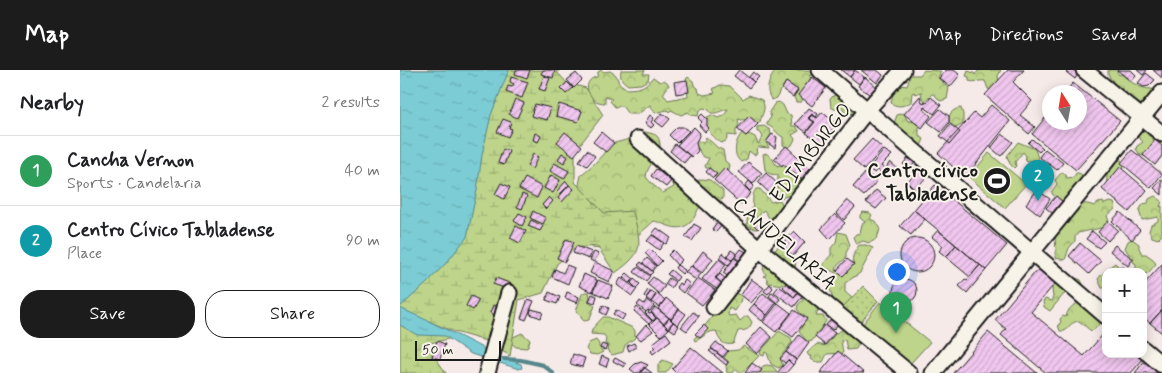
<!DOCTYPE html>
<meta charset="utf-8">
<style>
:root{--surface:#fff;--page:#f2f2f2;--text:#202124;--muted:#757577;--line:#e0e0e0;--accent:#1c1c1c}
body{margin:0;font-family:Mynerve,sans-serif;background:var(--page);color:var(--text)}
.controls{position:absolute;right:15px;bottom:15px;display:grid;overflow:hidden;border-radius:10px;box-shadow:0 2px 12px #0003}
.controls button{width:45px;height:45px;display:grid;place-items:center;padding:0;border:0;border-bottom:1px solid var(--line);background:var(--surface);color:var(--text);font:25px sans-serif}
.compass{position:absolute;left:642px;top:15px;width:45px;height:45px;border-radius:50%;background:var(--surface);box-shadow:0 2px 12px #0003;rotate:349deg}
.scale{position:absolute;left:15px;bottom:12px;width:86px;box-sizing:border-box;padding-left:5px;border:2px solid #1c1c1c;border-top:0;font-size:14px;line-height:18px;white-space:nowrap;color:#1c1c1c;-webkit-text-stroke:4px #f7f3e8;paint-order:stroke}
.you{position:absolute;left:496px;top:201px;width:18px;height:18px;margin:-12px;border:4px solid #fff;border-radius:50%;background:#1a73e8;box-shadow:0 0 0 8px #1a73e833}
.badge{display:grid;place-items:center;width:32px;height:32px;border-radius:50%;background:var(--accent);color:#fff;font-size:16px;font-weight:700}
.pin{position:absolute;translate:-50% -41px;filter:drop-shadow(0 1px 2px #0008)}
.pin::after{content:'';position:absolute;top:26px;width:18px;height:15px;background:inherit;clip-path:polygon(0 0,100% 0,50% 100%)}
.list{margin:0;padding:0;list-style:none}
h2{display:flex;justify-content:space-between;align-items:center;height:65px;margin:0;padding:0 20px;font-size:21px}
h2 small{font-size:16px;font-weight:400;color:var(--muted)}
.list li{display:grid;grid-template-columns:32px 1fr auto;gap:15px;align-items:center;box-sizing:border-box;height:70px;padding:0 20px;border-top:1px solid var(--line)}
.list b{display:block;font-size:19px;white-space:nowrap}
.list p{margin:0;font-size:16px;white-space:nowrap;color:var(--muted)}
.list em{font-size:16px;font-style:normal;color:var(--muted)}
.actions{display:flex;gap:10px;padding:15px 20px}
.actions a{flex:1;padding:11px 0;border:1px solid var(--accent);border-radius:20px;text-align:center;font-size:18px;color:var(--accent)}
.actions .main{background:var(--accent);color:#fff}
.map{position:relative;flex:none;width:762px;height:303px;overflow:hidden}
header{display:flex;align-items:center;gap:30px;box-sizing:border-box;height:70px;padding:0 25px;background:var(--accent);color:#fff}
header strong{font-size:24px}
nav{display:flex;gap:28px;margin-inline-start:auto;font-size:18px}
main{display:flex}
aside{flex:1;background:var(--surface)}
.map>svg:first-child{display:block}
.grass{fill:#bdd48a;stroke:#6c7853}
.forest{fill:url(#forest-crowns);stroke:#6c7853}
.wetland{fill:url(#wetland-marsh);stroke:#6c7853}
.park{fill:url(#park-dots);stroke:#6c7853}
.water{fill:url(#water-ripples);stroke:#55868b}
.lines{fill:none;stroke-linecap:round;stroke-linejoin:round}
.stream{stroke:#55868b;stroke-width:4}
.building{fill:url(#building-hatch);stroke:#1c1c1c}
.minor-casing{stroke:#1c1c1c;stroke-width:19}
.minor{stroke:#f7f3e8;stroke-width:15}
.labels{text-anchor:middle;stroke-width:4;stroke-linejoin:round;paint-order:stroke}
.street-label{font-size:20px;fill:#1c1c1c;stroke:#f7f3e8}
.poi-label{font-size:20px;font-weight:bold;fill:#1c1c1c;stroke:#f7f3e8;text-anchor:end}
</style>
<header>
<strong>Map</strong>
<nav><a>Map</a><a>Directions</a><a>Saved</a></nav>
</header>
<main>
<aside>
<h2>Nearby<small>2 results</small></h2>
<ul class="list">
<li><span class="badge" style="background:#2e9e5b">1</span><div><b>Cancha Vernon</b><p>Sports · Candelaria</p></div><em>40 m</em></li>
<li><span class="badge" style="background:#0f9aa8">2</span><div><b>Centro Cívico Tabladense</b><p>Place</p></div><em>90 m</em></li>
</ul>
<div class="actions"><a class="main">Save</a><a>Share</a></div>
</aside>
<div class="map">
<svg width="762" height="303" viewBox="0 0 762 303">
<defs>
<pattern id="forest-crowns" width="20" height="18" patternUnits="userSpaceOnUse" patternTransform="scale(1.25)"><rect width="20" height="18" fill="#bdd48a"/><path d="M2 6a3 3 0 1 1 6 0M12 15a3 3 0 1 1 6 0" fill="none" stroke="#a2b576"/></pattern>
<pattern id="wetland-marsh" width="20" height="14" patternUnits="userSpaceOnUse" patternTransform="scale(1.25)"><rect width="20" height="14" fill="#bdd48a"/><path d="M1 5h8M5 5V1M11 12h8M15 12V8" fill="none" stroke="#a2b576"/></pattern>
<pattern id="park-dots" width="8" height="8" patternUnits="userSpaceOnUse" patternTransform="scale(1.25)"><rect width="8" height="8" fill="#bdd48a"/><path d="M2 2h.1M6 6h.1" fill="none" stroke="#a2b576" stroke-width="1.8" stroke-linecap="round"/></pattern>
<pattern id="water-ripples" width="26" height="14" patternUnits="userSpaceOnUse" patternTransform="scale(1.25)"><rect width="26" height="14" fill="#7bccd5"/><path d="M2 4q2-2 4 0t4 0M15 11q2-2 4 0t4 0" fill="none" stroke="#6aafb6"/></pattern>
<pattern id="building-hatch" width="6" height="6" patternUnits="userSpaceOnUse" patternTransform="scale(1.25)"><rect width="6" height="6" fill="#f0c6ee"/><path d="M-1 1l2-2M0 6l6-6M5 7l2-2" fill="none" stroke="#cdaacc"/></pattern>
</defs>
<rect width="100%" height="100%" fill="#f6eae9"/>
<filter id="ink" filterUnits="userSpaceOnUse"><feTurbulence type="fractalNoise" baseFrequency=".02" numOctaves="2"/><feDisplacementMap in="SourceGraphic" scale="10" xChannelSelector="R" yChannelSelector="G"/><feConvolveMatrix kernelMatrix="1 2 1 2 8 2 1 2 1" color-interpolation-filters="sRGB"/></filter>
<g filter="url(#ink)">
<path class="grass" d="M589 83 626 114 605 138 569 107Z
M480 232 530 272 510 294 462 255Z"/>
<path class="forest" d="M201 0 204 2 210 1 216 5 219 13 227 19C241 18 244 18 253 7L260 12 264 10 267 12 269 15 263 24 268 30 288 26 286 9 288 7 293 11 294 15 298 18 299 23 304 25 315 23 313 19 320 15 330 16 343 29 349 25 362 30C367 39 362 43 360 52L357 55 353 49 342 50 338 49 339 54 336 60V66L328 65 326 71 321 73C311 66 307 60 305 48L312 45 318 48 324 46 328 39C322 40 317 44 311 43L308 39 303 38 299 41 298 46 291 45 288 42 281 45 271 40 269 42 267 40 255 43 250 35 238 44H228L222 36 215 37 210 31 212 29 205 27V33C186 33 181 9 197 7L198 2Z
M221 0H245L243 4H249L248 10 241 14 228 15C221 10 220 8 221 0Z
M376 0H413V5L410 6 411 8 407 15H404L406 17 405 27 401 32H396L394 27 398 20 386 12 379 22 377 28 372 30C364 21 369 9 376 0Z
M524 0 541 1 538 8 549 18 547 29 540 31 534 24H532L525 31 522 28 521 22 516 24 514 22 512 23 511 32C504 36 498 38 491 33 493 23 495 13 507 16L510 5H520Z
M583 0H601L598 6 599 12 593 20 588 19 585 11C579 10 575 13 569 11V7L566 6 568 1 574 3 575 5 578 1Z
M708 0H716L719 5 721 4C729 11 740 19 752 19L758 24 743 38 739 33 730 29 727 24 722 26 712 14 713 10H711L708 4Z
M434 25 445 27 458 35 454 43 447 45 443 40 434 39 431 37 430 29Z
M379 32 383 35 387 44 391 45 392 56H396L399 61 392 65 395 69 392 75 387 78 383 75V67C376 64 375 58 367 55V53L371 47 369 42 375 33Z
M561 38 563 44V54L556 58 550 53C547 45 552 39 561 38Z
M502 43 505 45 507 50 514 52 519 56V66L524 69 522 74 515 77 493 56 497 45Z
M364 56 370 60 371 64 366 72 369 78 359 77 356 80 357 83 354 85 349 81 347 89 341 92C332 85 335 71 342 63L346 66 349 64 355 67 358 74 363 67 360 62H357V57Z
M744 58 748 60 749 66H752L761 73 756 80 746 87 740 85 736 79 737 76 743 72 737 66 739 60Z
M245 62C254 64 259 64 260 74 262 88 247 93 246 107L252 114 263 123 274 117 271 108 293 112 302 109 310 110 323 121V129C317 133 306 129 301 135 297 140 295 148 291 152 278 164 267 154 254 151L236 167 200 179 192 178 187 174 178 120 181 105 195 93 204 83 206 78 211 74 226 70 235 64Z
M306 67 318 78 323 80 325 91 330 95 329 101 319 107H314L311 105 310 98H306L305 96 309 88C303 88 300 85 299 79L295 78 296 74 299 71 304 72Z
M618 72 635 79 639 91 636 93 633 90 628 91 625 90 626 86 623 82 615 92 616 96 614 98 610 94 607 86Z
M366 83 372 88 376 95 386 97 404 112 396 123 381 128 377 124 378 105 370 104 365 100 363 84Z
M721 90 724 93V97L710 112 707 111C706 103 710 98 714 91Z
M662 102 666 105 667 108 674 107 676 103H679L685 107 659 138 664 132 652 124V121L657 114 655 110Z
M356 119H360L371 132 380 130C386 139 382 145 376 152L371 151 364 140 360 144 357 159H355L347 155C346 147 350 145 352 139 354 132 351 125 356 119Z
M755 126 762 131 760 137 762 136V165L758 169 752 167 749 161 751 155 758 151V147L742 150 739 141 743 134 748 133 749 129Z
M703 132 704 134 710 132 714 133 716 138 707 146 709 151 701 158 678 163 675 167V171L669 178 665 190 656 188 655 161 660 153H669L671 138C680 134 685 132 694 136L698 133Z
M463 142 470 143 472 145 470 149 477 152V154L480 157C479 166 477 170 469 173L463 171 456 174 453 167 456 164 460 163 462 154 465 152 460 148V145Z
M438 162 446 164 450 175 446 183V188L437 196 436 203 425 198 423 194 431 185V178L436 172Z
M732 169 739 174V178L742 184H746L753 189 756 194 748 203 743 204V202L736 200V194L733 192 734 188 730 186 725 178 728 171Z
M381 174 388 184 396 190 395 199 374 182 379 175Z
M459 175H466L473 178 460 203 445 213V222L452 228 446 240 434 233 430 219 431 208 439 203 443 206 454 194C450 188 455 181 459 175Z
M365 192 382 199 383 210 386 214 384 215 368 213 367 209 364 206 366 205 363 199Z
M715 193 719 197 716 202H706V216L704 218H702L698 209C703 202 708 198 715 193Z
M676 208 681 210 683 214 682 219 664 224 650 241 644 237 643 232 645 229 651 231 653 227 652 220 653 215Z
M185 222H189L190 227 188 231 195 236 189 250 184 251 181 248V245L176 241 182 224Z
M335 223 342 226 339 235 335 241 329 238 328 245 329 246 336 245 340 251 346 246H348L352 252C349 261 346 260 338 261L333 274C323 276 319 271 316 261 307 261 303 268 295 271L294 269 320 237Z
M405 227H409L419 237 416 246H423L426 251 412 271 408 272 399 262 407 248 400 243 397 239 398 235Z
M680 232 698 246 701 252 695 259 691 261 679 251C672 252 669 256 665 261H660L658 255 661 252 660 249 663 246 666 247C668 238 672 236 680 232Z
M203 247H208L233 258 235 261V268L225 275 223 282 212 285 207 280 208 276 205 274 206 268 204 265 191 264 192 259Z
M444 259 462 266 456 279 447 280 445 270H441L443 283 427 284 423 292H416L411 289 412 286H409L407 283 417 274 425 276 436 263Z
M379 261 391 268 392 272 380 288 383 296 378 298 371 294 367 283 365 282 364 286 361 285 360 282Z
M122 263 130 270 127 278 116 277 111 273V268Z
M196 270 199 274V277L203 282 197 285 190 284 186 279 189 273Z
M344 276 359 286 342 303 336 299 333 303H327L326 296 329 292 324 288 328 281 338 280Z
M263 290 273 294 266 303H258V294Z
M367 295 372 296 376 300 377 303H360L363 296Z"/>
<path class="wetland" d="M0 0H160L157 2 167 13 186 18 203 45 175 81V112L204 143 233 141C240 174 247 181 215 203L197 176 175 178 157 194 143 223 119 230 110 286 86 271 55 262 0 240Z
M0 242 57 267 26 274 46 303H0Z"/>
<path class="park" d="M463 216 478 231 461 252 442 238Z"/>
<path class="water" d="M0 0H109L91 45 82 85 77 120 67 167 47 192 25 215 0 237Z
M0 238C32 252 62 267 92 283 101 288 112 290 121 294L122 298 119 299 71 284 45 266 17 265 0 255Z"/>
<g class="lines">
<path class="stream" d="M104 289 121 290 143 295 153 303"/>
</g>
<path class="building" d="M116 0H130L127 8 115 4Z
M143 0H155L153 8 141 4Z
M339 0 354 12 349 18 334 6Z
M441 0H455L450 7Z
M455 0 464 7 459 14 450 7Z
M461 0H477L483 5 477 13Z
M546 0H554L560 5 550 17 539 8Z
M608 0H624L613 12 632 31 620 45 635 57 629 64 585 25Z
M668 0H677L680 2 675 9 666 2Z
M717 0H731L736 5 731 11Z
M737 0H747L743 5Z
M753 0H762V8Z
M353 2 359 7 354 12 349 7Z
M176 3 182 10 174 18 167 10Z
M746 3 755 10 749 16 743 17 738 13Z
M144 6 150 8 145 21 139 19Z
M111 7 128 12 122 28 106 22 108 16 112 17 114 14 110 12Z
M412 7 426 18 412 36 398 25Z
M465 7 477 17 470 25 458 16Z
M287 10 289 22 276 24 274 12Z
M167 12 173 18 166 24 161 19Z
M386 12 398 20 393 27 382 19Z
M673 13 720 51 676 100 632 64 650 42V52H680V22H665Z
M520 26 522 32 526 33 531 27 541 35 534 44 524 37 523 39 531 46 522 58 504 44Z
M115 29 124 33 117 48 109 44Z
M135 34 151 38 147 50 131 46Z
M159 34 182 41 178 52 156 46Z
M591 35 610 51 565 108 538 83 574 43 580 48Z
M409 38 418 44 416 47 412 44 408 48 414 52 406 62 395 54Z
M540 39 549 46V53L541 62 528 52Z
M422 42 438 55 431 61 433 63 423 75 406 63 415 52 409 48 412 45 417 48Z
M262 43 270 49 263 57 255 51Z
M302 44 307 49V56L309 58 305 62 299 55 302 52 298 48Z
M250 45 254 48 251 52 254 55 251 58 245 53Z
M349 46 358 54 346 66 337 59Z
M103 49 111 52 109 58 112 59 108 67 97 62Z
M550 54 560 62 550 74 540 66Z
M277 57H283L289 61 277 73 269 65Z
M294 57 300 63 296 73 298 81 292 87 277 75Z
M165 62 182 76 174 86 157 72Z
M201 62 214 73 206 82 193 72Z
M135 63 141 66 138 72 133 70Z
M372 64 377 67 375 78 366 72Z
M602 64 613 72 601 86 591 78Z
M472 69 483 79 464 100 453 90Z
M632 69 643 78 639 82 628 73Z
M755 70 762 76V86L755 95 743 85Z
M275 74 290 86 284 93 270 81Z
M386 76 410 98 401 109 383 94 382 96 374 89Z
M103 79 109 81 104 95 98 93Z
M645 79 663 93 657 100 639 87Z
M187 80 195 86 187 96 179 91Z
M484 80 492 85 481 96 490 102 486 107 478 100 475 103 468 99Z
M732 80 762 104 751 118 721 93Z
M162 83 168 87 164 93 158 89Z
M133 84 138 87 132 99 127 96Z
M508 88 515 93 509 99 503 94Z
M348 92 362 103 353 114 339 102Z
M490 92 499 100 494 105 486 98Z
M154 93 169 101 164 109 150 101Z
M720 97 747 120 729 142 702 119Z
M309 98 317 104 313 108 306 102Z
M325 98 351 123 341 134 314 110Z
M256 99 271 111 266 117 251 106Z
M519 99 527 106 515 120 507 112Z
M466 102 477 111 464 126 453 117Z
M366 103 378 114 375 118 376 122 379 127 377 130 358 112Z
M151 105 160 110 153 123 144 118Z
M125 108 142 117 137 128 119 119Z
M762 109V125L754 118Z
M166 111 169 115 160 124 157 121Z
M349 111 354 116 350 121 345 116Z
M101 113 110 117 104 129 95 124Z
M169 115 174 119 162 132 158 128Z
M535 115 607 175 586 200 514 140Z
M476 120 486 128 476 139 466 132Z
M637 120 650 129 640 145 626 134Z
M122 124 127 126 122 139 117 137Z
M656 126 663 132 653 144 646 138Z
M149 127 153 131 146 139 142 135Z
M447 130 455 137 444 150 436 143Z
M514 140 525 149 511 165 500 156Z
M133 141 146 148 143 154 130 148Z
M720 142 740 160 732 170 712 151Z
M119 143 127 147 122 156 114 151Z
M435 144 445 153 430 169 421 159Z
M357 147 364 153 358 159 350 151 356 150Z
M131 150 143 156 140 161 128 156Z
M708 151 718 160 708 171 698 162Z
M317 152 322 155 316 162 312 159Z
M294 154 301 158 292 171 285 167Z
M116 156 126 161 120 173 110 168Z
M257 158 271 168 266 174 252 164Z
M538 160 556 175 546 187 539 181 543 176 532 167Z
M394 161 405 172 393 186 382 174Z
M692 161 705 172 699 178 686 169Z
M252 165 264 173 259 180 247 171Z
M500 185a17 17 0 1 1 34 0a17 17 0 1 1-34 0Z
M166 169 174 172 165 192 157 188Z
M680 173 701 191 689 204 669 186Z
M556 175 580 195 570 207 546 187Z
M715 175 733 189 728 196 710 181Z
M176 176 192 182 189 189 173 183Z
M250 179 262 191 257 196 245 183Z
M341 179 348 183 341 192 335 187Z
M273 180 282 190 277 195 268 185Z
M331 180 337 184 332 190 327 186Z
M303 181 313 189 302 203 292 196Z
M194 182 199 184 194 192 190 190Z
M323 183 332 191 328 195 319 188Z
M247 188 256 196 252 201 243 193Z
M334 188 341 192 329 207 323 203Z
M319 189 326 195 315 208 322 214 318 220 302 209Z
M447 189 454 194 443 206 437 200Z
M195 192 214 201 209 212 190 203Z
M241 192 253 202 250 205 238 195Z
M762 194V240L750 253 743 247V215Z
M167 195 174 198 168 214 152 207 155 199 163 203Z
M277 195 285 200 282 204 275 198Z
M580 195 586 200 567 223 559 216 565 209 567 210Z
M721 195 728 201 727 202H715Z
M291 196 301 204 296 210 285 202Z
M238 197 250 206 246 211 234 202Z
M271 200 279 207 276 211 267 204Z
M637 200H647L658 210 631 242 684 286 706 261V284H738L743 289 731 303H646L601 265 606 259 595 250Z
M227 203 234 209 230 213 223 207Z
M184 204 197 210 192 222 179 216Z
M320 204 327 210 323 214 316 208Z
M253 207 265 216 259 224 247 214Z
M96 208 112 214 110 220 93 214Z
M221 208 237 219 232 226 217 215Z
M269 208 275 212 271 218 265 214Z
M298 208 315 220 302 235 286 223Z
M493 221a12 12 0 1 1 24 0a12 12 0 1 1-24 0Z
M234 209 240 214 236 218 231 213Z
M351 209 364 218 351 233 341 225Z
M198 210 213 216 208 228 193 222Z
M285 210 290 214 283 223 276 217 279 213 282 215Z
M390 210 401 219 394 227 383 217Z
M370 214 373 218 368 224 364 221Z
M379 216 394 227 400 219 405 223 394 237 374 222Z
M248 220 251 222 246 228 244 226Z
M251 221 256 224 251 232 246 228Z
M149 222 160 227 157 234 146 230Z
M167 222 179 227 177 233 165 228Z
M372 222 380 229 377 233 369 226Z
M363 223 376 233 367 245 354 234Z
M192 224 197 226 195 233 189 231Z
M257 224 265 230 259 237 251 232Z
M71 226 79 230 73 240 66 236Z
M266 228 279 239 271 249 258 239Z
M128 229 134 231 126 250 121 248Z
M247 230 254 236 250 241 248 240 246 242 237 235 240 231 244 234Z
M378 233 391 243 376 262 363 252Z
M354 234 367 245 362 251 349 240Z
M93 235 104 239 101 247 90 243Z
M203 235 209 238 206 245 200 242Z
M237 237 252 251 249 254 234 241Z
M255 237 269 248 264 254 251 242Z
M131 239 143 242 141 248 130 244Z
M279 239 286 244 278 255 271 250Z
M216 240 225 245 222 250 213 244Z
M248 240 249 242 248 243 249 244 251 243 256 248 253 251 245 243Z
M394 240 407 249 393 267 380 258Z
M762 240V263L750 253Z
M293 242 299 246 287 261 281 257Z
M433 247 440 252 433 260 426 255Z
M257 248 269 259 261 266 250 255Z
M269 248 273 252 268 258 264 254Z
M273 252 279 256 275 262 269 258Z
M246 254 253 261 241 270 236 266Z
M304 255 308 259 300 268 295 264Z
M424 255 435 263 425 275 415 267Z
M361 257 372 267 357 284 346 274Z
M588 262 637 303H553Z
M266 263 271 270 253 284 251 281 255 277 252 274Z
M399 265 409 273 397 290 386 282Z
M37 271 45 274 40 289 32 287Z
M316 272 328 281 323 287 311 278Z
M234 273 236 277 229 281 227 276Z
M202 274 207 276 205 280 200 278Z
M291 277 323 303H276L272 299Z
M312 279 328 292 326 295 309 281Z
M438 281 464 303H420Z
M386 282 396 290 393 295 388 290 385 293 380 289Z
M173 284 185 288 182 297 170 294Z
M202 286 209 289 206 297 199 294Z
M215 288 226 294 224 297 213 291Z
M746 289 761 301 759 303H735Z
M388 290 393 295 386 303H377Z
M241 292 248 295 240 303H235L230 299 235 294Z
M352 293 362 300 359 303H345Z
M244 297 252 303H240Z"/>
<g class="lines">
<defs>
<path id="minor" d="M420 0 706 246
M684 0 762 64
M238 69 359 179 509 303
M314 237 467 40 503 0
M743 279 762 295
M87 303 109 223
M533 303 762 23"/>
</defs>
<use href="#minor" class="minor-casing"/>
<use href="#minor" class="minor"/>
</g>
</g>
<defs>
<symbol id="stadium-disc" viewBox="-11 -11 22 22"><circle r="9.5" fill="#1c1c1c" stroke="#f7f3e8"/><path d="M0-5a6.5 5 0 1 0 0 10a6.5 5 0 1 0 0-10ZM-3.5-1.8h7v3.6h-7Z" fill="#fff"/></symbol>
</defs>
<g fill-rule="evenodd">
<use href="#stadium-disc" x="581" y="95" width="32" height="32"/>
</g>
<g class="labels">
<g class="street-label">
<text transform="translate(410 82) rotate(-52)" y="7">EDIMBURGO</text>
<text transform="translate(385 173) rotate(41)" y="7">CANDELARIA</text>
</g>
<g class="poi-label">
<text x="578" y="107">Centro cívico<tspan x="578" dy="23">Tabladense</tspan></text>
</g>
</g>
</svg>
<div class="controls">
<button>+</button>
<button>−</button>
</div>
<svg class="compass" viewBox="-18 -18 36 36"><path d="M0-13l5 13h-10z" fill="#e53935"/><path d="M0 13l5-13h-10z" fill="#757577"/></svg>
<div class="scale">50 m</div>
<div class="you"></div>
<div class="pin badge" style="left:496px;top:263px;background:#2e9e5b">1</div>
<div class="pin badge" style="left:638px;top:131px;background:#0f9aa8">2</div>
</div>
</main>
